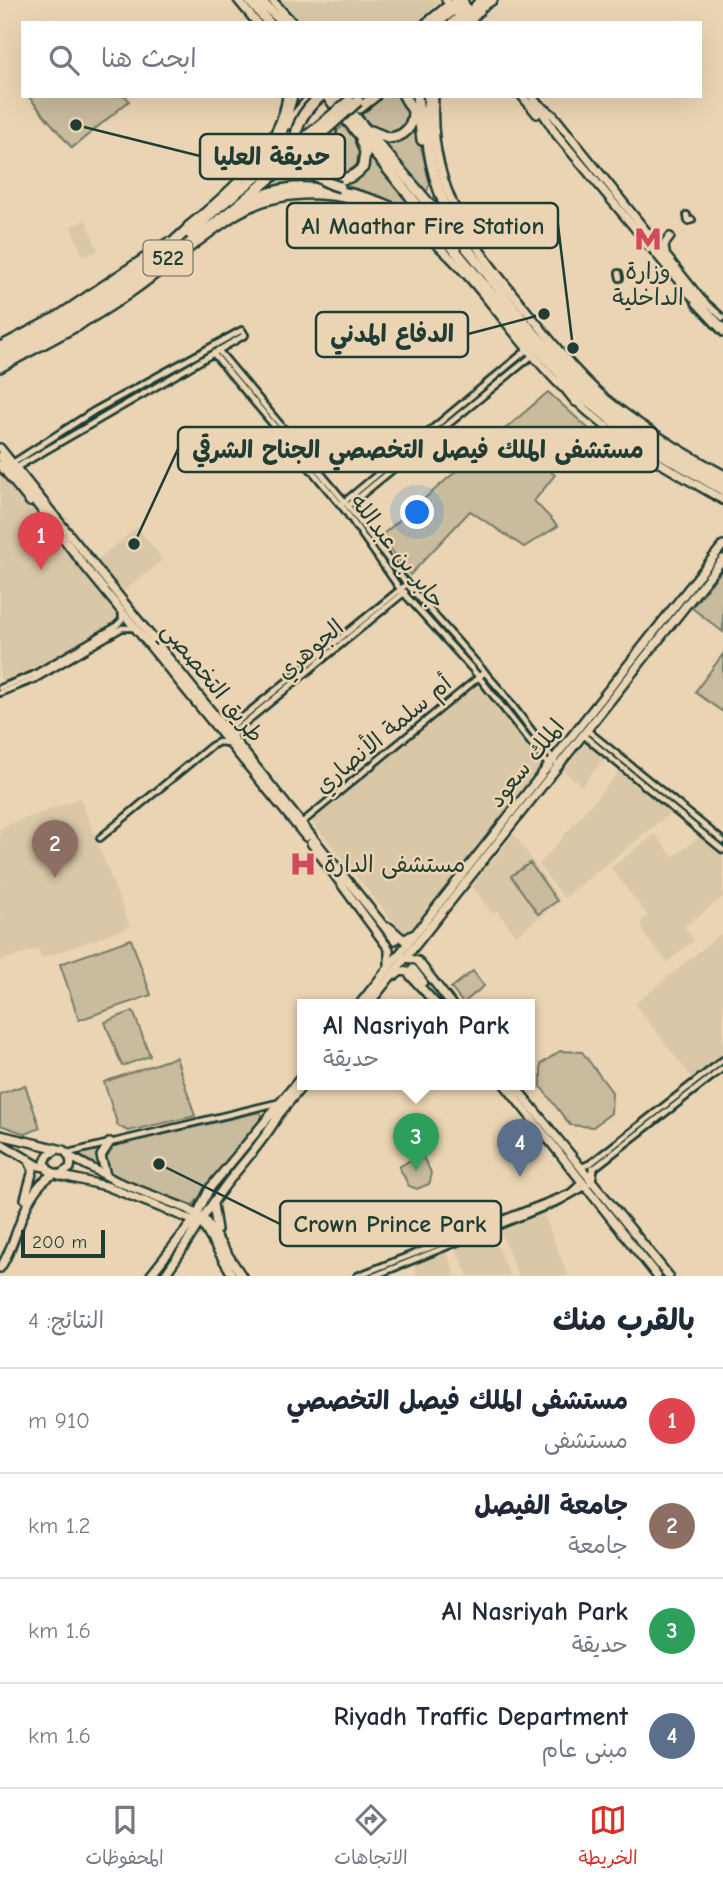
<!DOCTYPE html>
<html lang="ar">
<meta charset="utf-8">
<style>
:root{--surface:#fff;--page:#f6f6f7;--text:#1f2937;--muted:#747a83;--line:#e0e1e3;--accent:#d93025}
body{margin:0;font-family:"Comic Neue","Playpen Sans Arabic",sans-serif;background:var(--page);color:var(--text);direction:rtl}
.scale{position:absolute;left:21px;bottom:18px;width:84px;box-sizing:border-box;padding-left:7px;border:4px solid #1f3d34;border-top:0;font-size:19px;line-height:24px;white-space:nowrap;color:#1f3d34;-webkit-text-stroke:5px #ead4b3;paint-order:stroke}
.you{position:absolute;left:418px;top:513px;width:24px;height:24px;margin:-18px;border:5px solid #fff;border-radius:50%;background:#1a73e8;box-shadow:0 0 0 10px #1a73e833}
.badge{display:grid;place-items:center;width:46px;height:46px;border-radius:50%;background:var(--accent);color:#fff;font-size:23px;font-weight:700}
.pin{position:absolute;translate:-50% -58px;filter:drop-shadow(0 2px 4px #0008)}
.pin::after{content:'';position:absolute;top:37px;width:24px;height:21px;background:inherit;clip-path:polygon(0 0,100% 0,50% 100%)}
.popup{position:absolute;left:297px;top:999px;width:238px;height:91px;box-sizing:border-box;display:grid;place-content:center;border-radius:0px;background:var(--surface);filter:drop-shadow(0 2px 5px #0005);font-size:23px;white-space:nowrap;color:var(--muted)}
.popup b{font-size:26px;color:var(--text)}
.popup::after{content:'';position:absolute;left:50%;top:100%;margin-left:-14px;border:14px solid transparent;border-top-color:var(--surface)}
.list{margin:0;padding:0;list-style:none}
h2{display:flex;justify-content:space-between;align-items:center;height:91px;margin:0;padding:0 28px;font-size:30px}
h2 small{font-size:23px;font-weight:400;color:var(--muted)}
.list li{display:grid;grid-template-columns:46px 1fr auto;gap:21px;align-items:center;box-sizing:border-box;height:105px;padding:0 28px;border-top:2px solid var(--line)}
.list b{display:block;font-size:26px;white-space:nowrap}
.list p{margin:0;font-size:23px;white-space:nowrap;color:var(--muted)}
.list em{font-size:23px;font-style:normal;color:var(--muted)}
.icon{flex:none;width:38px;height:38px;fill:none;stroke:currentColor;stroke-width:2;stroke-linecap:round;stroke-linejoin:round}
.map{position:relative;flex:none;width:723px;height:1276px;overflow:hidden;direction:ltr}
.search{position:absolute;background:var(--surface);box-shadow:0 7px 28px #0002;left:21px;right:21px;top:21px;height:77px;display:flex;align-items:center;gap:18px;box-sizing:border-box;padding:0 24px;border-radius:0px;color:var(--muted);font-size:26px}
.sheet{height:511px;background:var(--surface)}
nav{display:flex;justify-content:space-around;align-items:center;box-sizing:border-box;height:98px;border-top:2px solid var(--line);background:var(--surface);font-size:19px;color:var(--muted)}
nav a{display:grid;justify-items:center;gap:4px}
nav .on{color:var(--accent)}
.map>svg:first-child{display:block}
.built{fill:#d9c7a8}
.green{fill:#c9bb9e;stroke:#747c69;stroke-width:2}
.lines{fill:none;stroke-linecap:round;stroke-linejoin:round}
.major-tunnel{stroke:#c1b69a;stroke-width:7;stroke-dasharray:7 3.5;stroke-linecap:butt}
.minor-casing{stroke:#1f3d34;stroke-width:10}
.major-casing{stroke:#1f3d34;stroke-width:12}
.highway-casing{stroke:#1f3d34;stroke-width:14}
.minor{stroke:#ead4b3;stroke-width:4.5}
.major{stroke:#ead4b3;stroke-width:7}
.highway{stroke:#ead4b3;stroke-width:9}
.highway-bridge-casing{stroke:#1f3d34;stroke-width:14;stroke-linecap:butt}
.highway-bridge{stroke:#ead4b3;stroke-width:9}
.labels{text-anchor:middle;stroke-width:5;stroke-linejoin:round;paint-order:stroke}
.shield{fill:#ead4b3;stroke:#5c6a5a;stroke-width:2}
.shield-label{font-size:21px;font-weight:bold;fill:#1f3d34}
.poi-label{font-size:23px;fill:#1f3d34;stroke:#ead4b3}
.street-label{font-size:23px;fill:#1f3d34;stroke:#ead4b3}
.leader{fill:none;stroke:#1f3d34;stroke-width:2.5}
.callout-dot{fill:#1f3d34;stroke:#ead4b3;stroke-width:2.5}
.callout{fill:#ead4b3;stroke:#1f3d34;stroke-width:2.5}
.callout-label{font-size:24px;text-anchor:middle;font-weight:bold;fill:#1f3d34}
</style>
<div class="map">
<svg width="723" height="1276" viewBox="0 0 723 1276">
<rect width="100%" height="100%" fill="#ead4b3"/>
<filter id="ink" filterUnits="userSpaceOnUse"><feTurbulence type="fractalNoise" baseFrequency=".0143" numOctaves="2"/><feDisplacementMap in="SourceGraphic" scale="14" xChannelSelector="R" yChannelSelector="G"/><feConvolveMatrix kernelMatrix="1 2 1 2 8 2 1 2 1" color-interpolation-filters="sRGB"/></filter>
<g filter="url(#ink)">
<path class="built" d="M281 0H439V1L418 23H301Z
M86 220 98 251 83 257 71 226Z
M0 475H5L26 501 118 616 115 622 41 667 7 681H0Z
M137 527 163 560 123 592 97 560Z
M478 682 545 765 406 937 310 819Z
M586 742 605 757 582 786 564 771Z
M623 767 673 811 564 898 539 865Z
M80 798 130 927 42 958 38 949 0 961V828Z
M514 834 560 901 516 936 497 911 492 913 472 886Z
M655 834 673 857 702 835 723 853V897L684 927 694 940 667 962 644 934 641 921 648 916 611 868Z
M723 932V1053L692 1078 635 1004Z
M543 1213 568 1276H518L500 1230Z
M492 1233 510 1276H468L456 1248Z
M446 1252 456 1276H417L414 1264Z"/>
<path class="green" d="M28 96H126L129 101 72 148Z
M379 96H403L410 104V124L395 136 376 131 360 113Z
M409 96H414L421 147 430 184 425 195 378 138H400L415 110Z
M346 123 360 140 364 159 351 174 335 175 323 163 327 140Z
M320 141 316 157 334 181 366 169 370 149 439 233 383 197 326 180 301 157Z
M297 159 306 174 329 187 260 194V189Z
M548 392 589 429 571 449 565 445 546 468 555 475 534 501 558 526 524 547 470 511 410 575 381 536Z
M723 569V632L692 608Z
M723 654V712L695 692Z
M530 863 557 901 538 914 511 876Z
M131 939 151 995 79 1020 60 964Z
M473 971 484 986 463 1003 451 988Z
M133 1011 150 1056 122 1066 105 1022Z
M560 1051 582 1052 612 1092 611 1113 593 1127 570 1125 541 1087V1064Z
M176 1057 195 1116 128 1131 118 1126 104 1082Z
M25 1085 40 1128 26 1134 0 1125V1094Z
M260 1112 264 1118 194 1204 188 1206 105 1173 78 1154Z
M421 1154C426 1164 435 1172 429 1184L417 1189 409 1186 399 1167Z"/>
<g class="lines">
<path class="major-tunnel" d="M395 940 416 966"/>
<defs>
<path id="minor" d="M687 215 688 221 692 220
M619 273 620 278
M703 300 723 318
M695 303 723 333
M218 350 344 501 407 584 503 693 558 765
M213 353 344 509 400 589 474 671 550 767
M16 461 94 411 242 330 245 335 19 466
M343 503 528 349
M348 506 533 355
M0 688 33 675 115 627 122 620V613
M0 693 35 679 122 628H132
M225 727 233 725 407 584
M587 730 723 841
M583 735 723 850
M233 737 235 731 405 592
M304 821 485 672
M100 838 211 746 219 742 228 743
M68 1153 281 1102
M582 1167 591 1163 723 1060
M593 1169 723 1068
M357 1276 570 1193 581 1183
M374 1276 560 1201 585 1187"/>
<path id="major" d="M238 0 257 23
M272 0 293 23
M446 0 465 23
M455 0 473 23
M463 0 466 7 475 12 493 0
M466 14 474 17 480 11
M426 23 447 6H452
M434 96C428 195 476 249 535 321 559 351 584 383 615 406 649 432 686 454 723 474
M522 96 537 114
M532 96 557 135 689 293 723 328
M536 102 553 115 703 302
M188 226C227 195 281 148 287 96
M665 252 664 245 670 237
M90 319C143 289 186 247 237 214 262 199 291 194 319 195 442 201 486 313 562 387
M0 346 59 315 168 242
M0 368 80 325
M573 398C617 441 670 469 723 500
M0 448 395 940
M0 456 83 564 306 837
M0 465 30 502
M311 843 389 949V963
M389 927 404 940 412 935
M404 957 418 961 452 1005
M413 969 423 982
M396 975 401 971 407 972 437 1005
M359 1005 723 545
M368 1005 723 559
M505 1085 657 1276
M514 1085 669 1276
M274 1110 302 1076
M276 1118 303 1085
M0 1135 63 1150C70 1155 72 1160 70 1168L59 1175 48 1170 45 1162 48 1155 56 1150
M0 1143 39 1166 46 1167
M69 1156 118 1182 188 1209 205 1220 242 1276
M59 1175 106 1186 202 1224 233 1276
M106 1175 101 1156 110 1142
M591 1182 593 1169
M25 1199 33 1170 28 1159
M213 1204 217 1230
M0 1268C19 1241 22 1190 54 1174
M150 1276 194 1220 210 1188 277 1107
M164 1276C185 1248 201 1218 222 1190 240 1165 263 1143 278 1116"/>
<path id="highway" d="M249 0 269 23
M259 0 284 23
M476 6 482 0
M437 23 452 11
M453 23 458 19
M327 96 532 343 576 391 631 436 723 490
M337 96 471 253 531 330 589 394 638 432 723 481
M417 96 422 140
M429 96C422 143 435 190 457 231
M353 98 355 96
M360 108 375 96
M288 124 312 96
M371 131 388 138C405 137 413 127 413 111L404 96
M331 132C301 164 338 197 363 167L365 152 361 141
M250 177 281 134 292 96
M241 204C258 197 275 190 293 188 341 185 405 206 441 238
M190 234 216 209 317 128
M166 249 192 225
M77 326 93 315
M0 353 79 310 173 247
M0 361C119 305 224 220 321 134
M560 381 576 401"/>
</defs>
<use href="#minor" class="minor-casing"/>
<use href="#major" class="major-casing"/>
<use href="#highway" class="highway-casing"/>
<use href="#minor" class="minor"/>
<use href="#major" class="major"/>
<use href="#highway" class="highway"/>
<defs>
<path id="highway-bridge" d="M321 96C280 129 291 173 340 187
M317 128 349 101
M321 134 358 101"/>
</defs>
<use href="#highway-bridge" class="highway-bridge-casing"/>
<use href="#highway-bridge" class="highway-bridge"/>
</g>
</g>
<defs>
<symbol id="metro-bare" viewBox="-9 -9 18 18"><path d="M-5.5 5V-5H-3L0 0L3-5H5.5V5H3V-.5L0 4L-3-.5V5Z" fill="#d1495b" stroke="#ead4b3" stroke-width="2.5" paint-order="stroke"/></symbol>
<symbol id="hospital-bare" viewBox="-9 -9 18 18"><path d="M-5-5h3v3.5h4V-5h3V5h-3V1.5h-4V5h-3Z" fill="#d1495b" stroke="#ead4b3" stroke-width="2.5" paint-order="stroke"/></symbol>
</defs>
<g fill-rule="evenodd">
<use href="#metro-bare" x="629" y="220" width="38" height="38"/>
<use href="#hospital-bare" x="284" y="845" width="38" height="38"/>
</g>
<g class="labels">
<rect class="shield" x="143.5" y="240.5" width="49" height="35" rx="5"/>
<g class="shield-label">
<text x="168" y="265">522</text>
</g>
<g class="poi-label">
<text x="648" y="279">وزارة<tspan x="648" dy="26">الداخلية</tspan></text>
<text x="324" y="872" text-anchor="start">مستشفى الدارة</text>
</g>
<g class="street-label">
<text transform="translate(398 551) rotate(52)" y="8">جابر بن عبدالله</text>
<text transform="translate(310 649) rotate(-40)" y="8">الجوهري</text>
<text transform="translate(213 682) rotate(51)" y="8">طريق التخصصي</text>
<text transform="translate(383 734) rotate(-40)" y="8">أم سلمة الأنصاري</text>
<text transform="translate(526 763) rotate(-51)" y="8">الملك سعود</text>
</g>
</g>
<path class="leader" d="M76 125L200 156M573 348L558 225M544 314L468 334M134 544L178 449M159 1164L280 1224"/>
<g class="callout-dot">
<circle cx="76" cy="125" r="7"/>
<circle cx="573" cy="348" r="7"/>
<circle cx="544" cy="314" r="7"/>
<circle cx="134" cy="544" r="7"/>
<circle cx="159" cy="1164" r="7"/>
</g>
<g class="callout">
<rect x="200" y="134" width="145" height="45" rx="7"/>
<rect x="287" y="203" width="271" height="45" rx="7"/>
<rect x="316" y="312" width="152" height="45" rx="7"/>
<rect x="178" y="427" width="480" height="45" rx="7"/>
<rect x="280" y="1201" width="221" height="45" rx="7"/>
</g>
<g class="callout-label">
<text x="272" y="165">حديقة العليا</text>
<text x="423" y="234">Al Maathar Fire Station</text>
<text x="392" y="342">الدفاع المدني</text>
<text x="418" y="458">مستشفى الملك فيصل التخصصي الجناح الشرقي</text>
<text x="390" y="1232">Crown Prince Park</text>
</g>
</svg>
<div class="scale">200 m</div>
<div class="you"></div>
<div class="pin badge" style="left:41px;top:570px;background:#e0444e">1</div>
<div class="pin badge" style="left:55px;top:878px;background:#8d6e63">2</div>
<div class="pin badge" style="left:416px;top:1171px;background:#2e9e5b">3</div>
<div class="popup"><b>Al Nasriyah Park</b>حديقة</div>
<div class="pin badge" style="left:520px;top:1177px;background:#5c6f8a">4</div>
<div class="search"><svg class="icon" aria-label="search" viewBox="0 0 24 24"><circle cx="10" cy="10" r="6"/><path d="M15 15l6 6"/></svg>ابحث هنا</div>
</div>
<section class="sheet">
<h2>بالقرب منك<small>النتائج: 4</small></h2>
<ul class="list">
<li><span class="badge" style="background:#e0444e">1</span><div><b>مستشفى الملك فيصل التخصصي</b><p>مستشفى</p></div><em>910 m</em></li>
<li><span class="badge" style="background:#8d6e63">2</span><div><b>جامعة الفيصل</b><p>جامعة</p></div><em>1.2 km</em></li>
<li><span class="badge" style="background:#2e9e5b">3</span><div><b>Al Nasriyah Park</b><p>حديقة</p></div><em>1.6 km</em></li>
<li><span class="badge" style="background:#5c6f8a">4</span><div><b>Riyadh Traffic Department</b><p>مبنى عام</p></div><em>1.6 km</em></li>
</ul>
</section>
<nav>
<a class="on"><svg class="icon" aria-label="map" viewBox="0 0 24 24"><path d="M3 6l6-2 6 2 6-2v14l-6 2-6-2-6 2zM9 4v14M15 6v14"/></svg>الخريطة</a>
<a><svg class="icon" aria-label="directions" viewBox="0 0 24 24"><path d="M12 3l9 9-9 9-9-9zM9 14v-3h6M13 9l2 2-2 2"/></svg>الاتجاهات</a>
<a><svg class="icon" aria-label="saved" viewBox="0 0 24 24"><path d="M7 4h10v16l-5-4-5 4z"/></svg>المحفوظات</a>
</nav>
